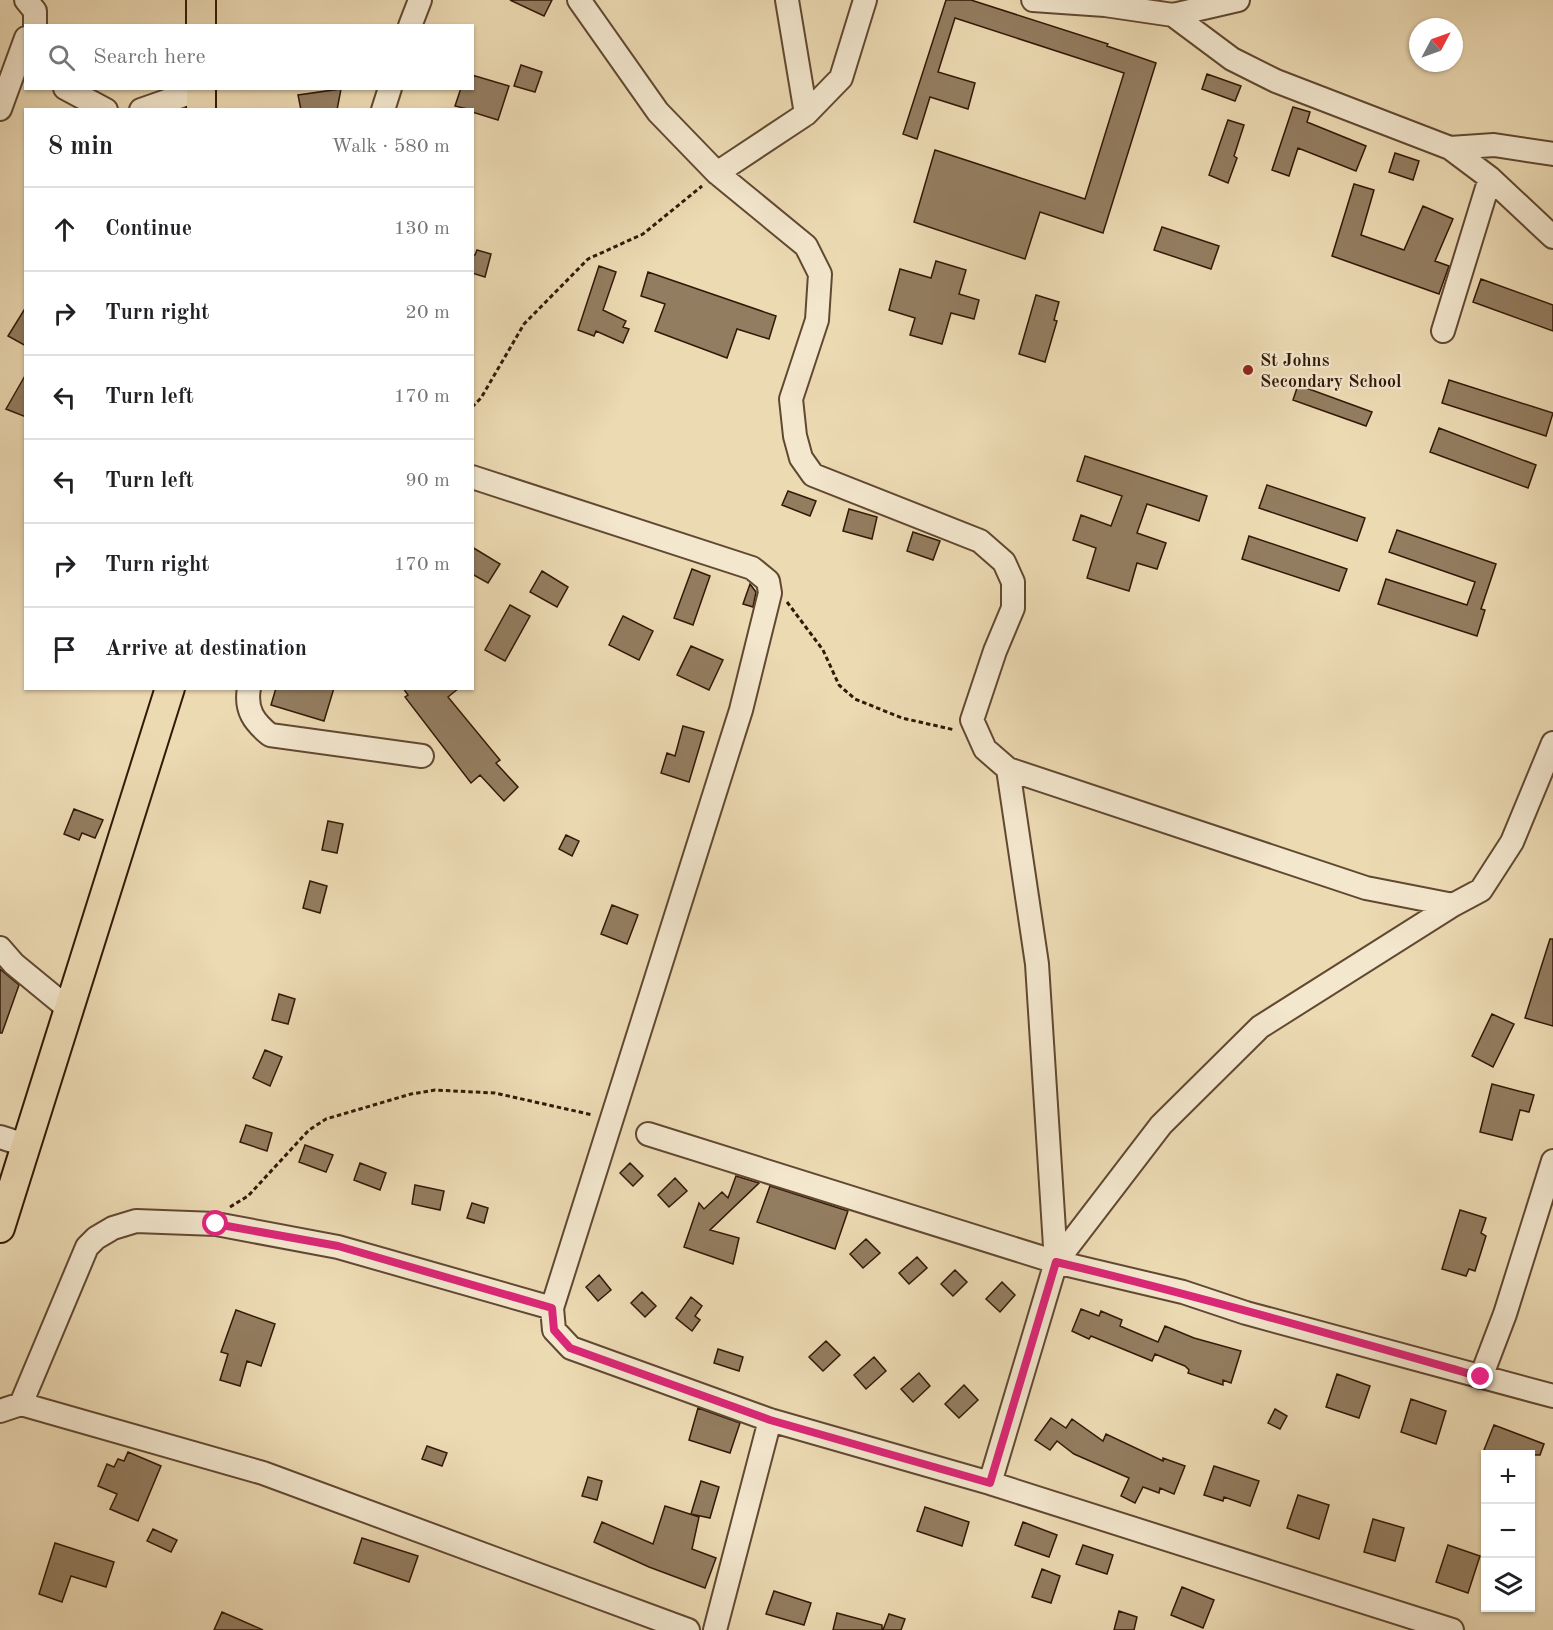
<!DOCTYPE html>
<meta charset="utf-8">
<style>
:root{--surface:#fff;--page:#f2f2f2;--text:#202124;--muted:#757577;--line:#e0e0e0}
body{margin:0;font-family:"Old Standard TT",serif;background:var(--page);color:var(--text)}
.controls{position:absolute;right:18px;bottom:18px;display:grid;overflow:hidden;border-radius:0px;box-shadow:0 2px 4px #0004}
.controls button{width:54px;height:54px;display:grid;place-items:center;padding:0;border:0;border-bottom:2px solid var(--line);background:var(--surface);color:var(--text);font:30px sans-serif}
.compass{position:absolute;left:1409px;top:18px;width:54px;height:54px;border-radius:50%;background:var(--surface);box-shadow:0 2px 4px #0004;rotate:49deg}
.stop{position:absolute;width:18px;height:18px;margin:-14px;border:4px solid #db2777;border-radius:50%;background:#fff}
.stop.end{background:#db2777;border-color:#fff;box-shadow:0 2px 6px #0008}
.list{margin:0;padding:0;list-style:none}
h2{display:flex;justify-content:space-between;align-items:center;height:78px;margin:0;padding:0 24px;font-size:26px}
h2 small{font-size:20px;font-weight:400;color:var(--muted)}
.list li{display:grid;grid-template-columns:39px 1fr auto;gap:18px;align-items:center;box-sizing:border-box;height:84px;padding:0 24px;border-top:2px solid var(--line)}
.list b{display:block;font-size:22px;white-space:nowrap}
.list em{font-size:20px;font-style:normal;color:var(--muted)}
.icon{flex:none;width:33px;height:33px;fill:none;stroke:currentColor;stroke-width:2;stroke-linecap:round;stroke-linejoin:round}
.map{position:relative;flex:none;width:1553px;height:1630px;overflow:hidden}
.search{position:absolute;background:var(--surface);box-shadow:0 2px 4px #0004;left:24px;top:24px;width:450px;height:66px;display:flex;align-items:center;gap:15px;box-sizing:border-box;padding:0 21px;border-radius:0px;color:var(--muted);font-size:22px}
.panel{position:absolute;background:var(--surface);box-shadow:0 2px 4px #0004;left:24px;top:108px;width:450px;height:582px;border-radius:0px}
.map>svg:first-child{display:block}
.building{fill:#937d60;stroke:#331806;stroke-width:1.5}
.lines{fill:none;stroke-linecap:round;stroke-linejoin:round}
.minor-casing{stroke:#614831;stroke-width:26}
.major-casing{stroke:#331806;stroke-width:32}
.path{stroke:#331806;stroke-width:3;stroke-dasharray:4.5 3;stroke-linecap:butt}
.minor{stroke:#f3e7ce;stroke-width:22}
.major{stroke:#ecdab3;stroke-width:28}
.route{stroke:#db2777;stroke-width:8}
.poi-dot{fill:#8f2418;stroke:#f3e7ce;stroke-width:2}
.labels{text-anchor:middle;stroke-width:4.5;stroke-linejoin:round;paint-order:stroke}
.poi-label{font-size:18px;font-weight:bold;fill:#331806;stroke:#f3e7ce;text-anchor:start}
</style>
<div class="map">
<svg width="1553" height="1630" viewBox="0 0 1553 1630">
<rect width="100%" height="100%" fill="#ecdab3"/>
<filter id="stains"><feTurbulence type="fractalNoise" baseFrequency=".00333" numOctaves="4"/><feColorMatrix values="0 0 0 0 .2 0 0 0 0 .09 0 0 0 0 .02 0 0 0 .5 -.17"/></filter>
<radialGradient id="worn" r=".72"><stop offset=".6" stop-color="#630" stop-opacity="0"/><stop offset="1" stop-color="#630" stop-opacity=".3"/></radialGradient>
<path class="building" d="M510 0H552L544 16Z
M946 0H971L1108 44 1107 46 1156 63 1103 233 1040 212 1025 259 914 222 935 150 1085 199 1124 73 955 18 938 72 975 83 968 109 930 97 917 139 903 134Z
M521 65 542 72 535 92 514 86Z
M1207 74 1241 86 1235 101 1202 89Z
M472 75 509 86 498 120 472 112V110L455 106 461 88H472Z
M341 89 337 110H301L298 95Z
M1293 107 1310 112 1307 122 1366 146 1356 171 1298 148 1289 176 1272 170Z
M1228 120 1244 125 1234 156 1237 158 1228 183 1209 175Z
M1395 153 1419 161 1413 180 1389 172Z
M1354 184 1374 190 1361 235 1404 250 1423 206 1453 219 1435 261 1449 266 1439 294 1332 256Z
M1162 227 1219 246 1211 269 1154 250Z
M477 250 491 254 485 277 472 273V255H475Z
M936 261 966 270 959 294 979 300 974 319 951 313 942 344 910 335 915 318 889 310 900 269 931 278Z
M599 266 616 272 603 310 626 321 623 327 629 329 623 343 596 331 594 336 578 330Z
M648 272 776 316 769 339 737 329 727 358 655 331 665 304 641 296Z
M1481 279 1553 305V331L1473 302Z
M1036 295 1059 302 1054 320 1057 321 1045 362 1019 354Z
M26 307V346L8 336Z
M26 374V417L6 409Z
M1449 380 1553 413 1546 436 1442 403Z
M1298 385 1372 412 1366 426 1293 400Z
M1439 428 1536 465 1528 488 1430 452Z
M1085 456 1207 496 1199 521 1147 504 1137 533 1166 543 1157 569 1137 563 1129 591 1087 578 1096 548 1073 540 1081 515 1111 526 1122 496 1077 481Z
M1267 485 1365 518 1357 541 1259 508Z
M788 491 816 501 810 516 782 505Z
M849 509 877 517 872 539 843 531Z
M1397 530 1496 564 1481 609 1485 610 1477 636 1378 604 1386 579 1467 605 1475 582 1389 552Z
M913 532 940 541 933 560 907 551Z
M1249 536 1347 569 1339 591 1242 559Z
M472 547 500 564 488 583 472 574Z
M692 569 710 576 693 625 674 618Z
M542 571 568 587 557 607 530 592Z
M750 584 756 592 753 607 743 604Z
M510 605 530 616 505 661 485 650Z
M623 616 653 631 639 660 609 645Z
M691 646 723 660 709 690 677 675Z
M276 688H334L324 721 271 705Z
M403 688H459L448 697 500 760 496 763 518 787 504 801 480 775 471 783 405 697 408 695Z
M683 726 704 732 689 782 661 773 667 753 675 756Z
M74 809 103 820 95 838 82 833 79 840 64 834Z
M328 821 343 824 337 853 322 850Z
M566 835 579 841 572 856 559 849Z
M310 881 327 886 320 913 303 908Z
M612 905 638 915 627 944 601 934Z
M1550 939H1553V1026L1525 1018Z
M0 969 19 985 2 1033H0Z
M279 994 295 999 288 1024 272 1020Z
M1492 1014 1514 1024 1493 1067 1472 1056Z
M265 1050 282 1057 270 1086 253 1078Z
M1492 1084 1534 1095 1529 1112 1520 1110 1512 1140 1480 1132Z
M246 1125 272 1133 267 1151 240 1142Z
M305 1145 333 1155 326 1172 299 1162Z
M360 1163 386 1173 380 1190 354 1180Z
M630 1163 643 1176 633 1186 620 1173Z
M736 1176 759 1183 710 1230 739 1238 733 1264 684 1247 699 1203 704 1209 722 1192 728 1198Z
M675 1178 687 1191 669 1207 658 1195Z
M415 1185 444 1191 440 1210 412 1204Z
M770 1186 848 1211 835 1249 757 1222Z
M472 1203 488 1208 484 1223 467 1218Z
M1460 1210 1486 1218 1481 1233 1486 1236 1475 1271 1469 1269 1466 1276 1442 1269Z
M866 1239 880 1253 863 1268 850 1254Z
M917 1257 927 1268 909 1284 899 1273Z
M955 1270 967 1282 953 1296 941 1284Z
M599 1275 611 1290 598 1301 586 1287Z
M1002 1282 1015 1295 1000 1312 986 1299Z
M642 1292 656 1306 645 1317 631 1303Z
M691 1297 702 1306 695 1316 700 1320 692 1331 676 1318Z
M1081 1309 1099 1316 1101 1311 1122 1320 1120 1326 1158 1342 1165 1326 1194 1338 1241 1351 1231 1383 1223 1380V1385L1188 1373 1189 1370 1185 1366 1155 1354 1152 1361 1091 1336 1089 1339 1072 1331Z
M236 1310 275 1324 261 1366 247 1361 240 1386 220 1380 228 1354 221 1352Z
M826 1341 840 1355 823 1371 809 1357Z
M718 1349 743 1357 739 1371 714 1363Z
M874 1357 886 1371 866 1389 854 1375Z
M919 1373 930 1386 913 1402 901 1389Z
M1337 1374 1370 1386 1359 1418 1326 1407Z
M964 1385 978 1400 959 1418 945 1404Z
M1411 1399 1446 1411 1436 1444 1401 1432Z
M698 1408 740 1423 730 1453 689 1440Z
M1275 1409 1287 1416 1280 1429 1268 1423Z
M1051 1418 1066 1428 1072 1419 1103 1441 1106 1434 1163 1461V1458L1185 1466 1174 1494 1160 1488 1159 1493 1143 1487 1135 1503 1121 1496 1129 1478 1074 1454 1057 1441 1050 1450 1035 1440Z
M1494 1425 1544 1444 1540 1455H1482Z
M427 1446 447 1453 442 1466 422 1459Z
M128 1452 161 1466 138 1521 110 1509 117 1494 98 1486 107 1464 114 1467 118 1459 124 1461Z
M1214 1466 1259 1481 1250 1506 1224 1497 1223 1501 1204 1495Z
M588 1477 602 1481 597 1500 582 1496Z
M701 1481 719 1487 710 1518 691 1514Z
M1298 1495 1329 1505 1319 1539 1287 1528Z
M665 1506 699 1517 692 1549 716 1558 705 1588 649 1567 594 1542 602 1522 653 1544Z
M925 1507 969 1522 962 1546 917 1531Z
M1373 1519 1404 1528 1395 1561 1364 1552Z
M1023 1522 1057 1535 1049 1557 1015 1545Z
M153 1529 177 1540 171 1552 147 1541Z
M362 1538 418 1556 409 1582 354 1563Z
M55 1543 114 1562 106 1587 71 1576 62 1602 39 1594Z
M1083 1545 1113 1555 1107 1574 1076 1564Z
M1448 1545 1480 1556 1468 1593 1436 1582Z
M1042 1569 1060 1576 1051 1603 1032 1597Z
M1182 1587 1214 1600 1203 1628 1171 1615Z
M774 1591 811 1603 804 1625 766 1614Z
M1119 1611 1137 1617 1134 1630H1114Z
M222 1612 263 1630H214Z
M837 1613 882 1625V1630H833Z
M889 1614 905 1619 901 1630H883Z"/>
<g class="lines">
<defs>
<path id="minor" d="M26 0 35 11V26
M579 0 658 112 717 173 806 246 820 274 817 320 791 399 795 436 801 458 813 475 980 541 1004 562 1013 582V608L995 651 972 720 985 749 1008 769 1366 888 1453 905 1481 890 1512 842 1553 743
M787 0 806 114
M1033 0 1105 5 1173 15 1238 0
M1173 15 1232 59 1276 81 1450 148 1490 178 1553 237
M410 26 420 0
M65 88 106 110
M0 109 26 38
M141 110 201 89
M383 110 390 88
M1450 148 1494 145 1553 154
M717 173 806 114 841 78 865 0
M1443 331 1490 178
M472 477 752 568 768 581 770 593 741 710 552 1308 554 1330 571 1348 770 1420 990 1483 1452 1630
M249 688C245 710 254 722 270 735L422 756
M0 948 14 964 70 1010
M648 1134 1056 1262 1183 1292 1246 1313 1553 1396
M0 1137 25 1145
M1056 1262 1161 1125 1260 1027 1453 905
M1481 1377 1505 1314 1553 1161
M21 1404 87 1247 96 1238 113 1228 136 1221 216 1224 338 1247 552 1308
M0 1411 21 1404 263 1473 688 1630
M990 1483 1056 1262 1037 964 1008 769
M715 1630 770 1420"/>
<path id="major" d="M201 26V0
M201 88V110
M0 1228 170 688"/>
</defs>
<use href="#minor" class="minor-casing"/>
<use href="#major" class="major-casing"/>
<path class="path" d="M472 407 481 398 524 324 588 259 643 234 702 186
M787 602 823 650 839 685 855 699 902 718 955 730
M230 1207 248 1196 309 1130 326 1119 411 1094 435 1090 495 1093 593 1115"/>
<use href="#minor" class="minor"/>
<use href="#major" class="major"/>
</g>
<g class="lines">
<path class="route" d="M216 1224 338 1246 552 1308 554 1330 570 1348 770 1420 990 1483 1056 1262C1199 1296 1340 1337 1481 1377"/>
</g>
<circle class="poi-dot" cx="1248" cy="370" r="6"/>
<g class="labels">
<g class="poi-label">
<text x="1260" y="366">St Johns<tspan x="1260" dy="21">Secondary School</tspan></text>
</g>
</g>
<rect width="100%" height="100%" filter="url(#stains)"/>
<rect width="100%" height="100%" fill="url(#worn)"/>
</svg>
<div class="controls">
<button>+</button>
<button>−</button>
<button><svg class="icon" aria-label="layers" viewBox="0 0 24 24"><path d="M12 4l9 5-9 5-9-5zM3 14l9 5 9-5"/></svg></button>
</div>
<svg class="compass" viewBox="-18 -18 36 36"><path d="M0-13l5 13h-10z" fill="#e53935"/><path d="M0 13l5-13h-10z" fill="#757577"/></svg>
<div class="stop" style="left:216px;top:1224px"></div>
<div class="stop end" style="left:1481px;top:1377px"></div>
<div class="search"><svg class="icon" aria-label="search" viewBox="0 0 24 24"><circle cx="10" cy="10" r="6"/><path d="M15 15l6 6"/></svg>Search here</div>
<section class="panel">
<h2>8 min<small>Walk · 580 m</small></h2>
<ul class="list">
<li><svg class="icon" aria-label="ahead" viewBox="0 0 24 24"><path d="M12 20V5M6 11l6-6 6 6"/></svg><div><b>Continue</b></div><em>130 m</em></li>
<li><svg class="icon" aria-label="right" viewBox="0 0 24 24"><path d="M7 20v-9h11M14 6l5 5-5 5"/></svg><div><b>Turn right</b></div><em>20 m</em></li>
<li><svg class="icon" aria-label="left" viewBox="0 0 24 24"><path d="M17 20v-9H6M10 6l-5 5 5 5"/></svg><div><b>Turn left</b></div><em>170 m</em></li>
<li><svg class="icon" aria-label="left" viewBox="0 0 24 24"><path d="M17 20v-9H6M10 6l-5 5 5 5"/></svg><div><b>Turn left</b></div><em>90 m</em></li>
<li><svg class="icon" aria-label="right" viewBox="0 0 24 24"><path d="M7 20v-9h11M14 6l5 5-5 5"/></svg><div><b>Turn right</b></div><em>170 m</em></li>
<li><svg class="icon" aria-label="arrive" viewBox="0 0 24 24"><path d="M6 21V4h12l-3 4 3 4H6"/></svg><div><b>Arrive at destination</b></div></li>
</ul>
</section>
</div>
